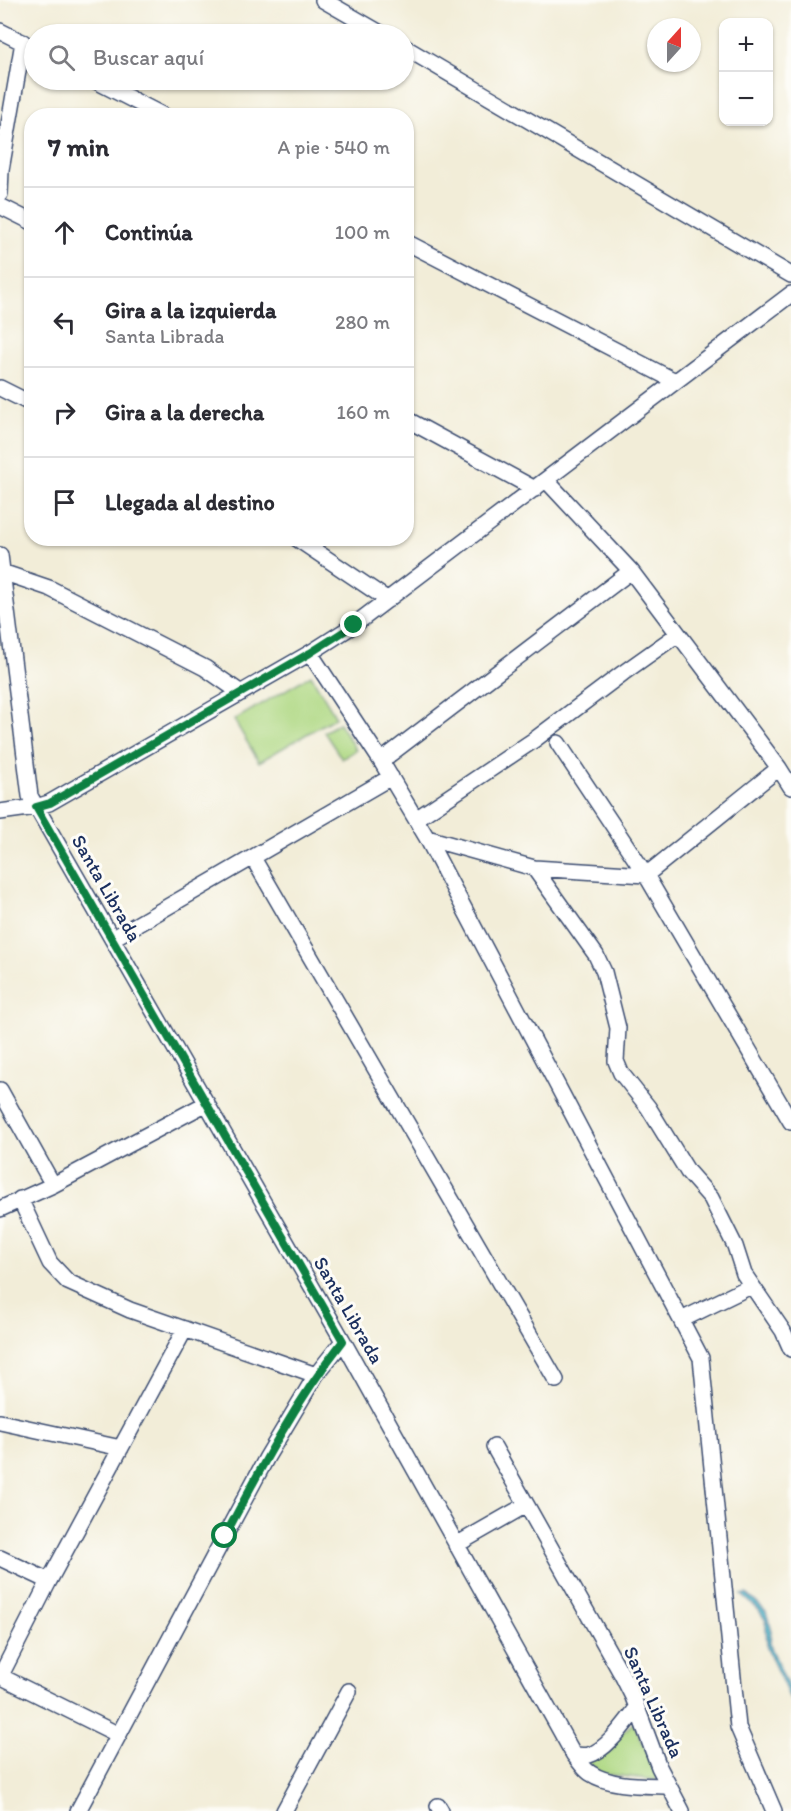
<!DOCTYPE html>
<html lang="es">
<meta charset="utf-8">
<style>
:root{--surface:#fff;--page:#f2f2f3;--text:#2b2b33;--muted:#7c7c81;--line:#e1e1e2}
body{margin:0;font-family:Itim,sans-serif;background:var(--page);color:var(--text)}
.controls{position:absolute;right:18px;top:18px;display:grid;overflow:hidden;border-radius:12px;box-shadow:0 2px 4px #0004}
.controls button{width:54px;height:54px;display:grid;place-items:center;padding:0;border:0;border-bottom:2px solid var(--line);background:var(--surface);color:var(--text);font:30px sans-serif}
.compass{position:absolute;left:647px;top:18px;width:54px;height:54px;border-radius:50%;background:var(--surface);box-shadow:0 2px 4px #0004;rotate:21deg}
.stop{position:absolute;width:18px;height:18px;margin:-14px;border:4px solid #0b8043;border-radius:50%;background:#fff}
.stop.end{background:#0b8043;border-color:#fff;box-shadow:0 2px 6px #0008}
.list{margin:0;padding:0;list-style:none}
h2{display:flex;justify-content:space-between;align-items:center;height:78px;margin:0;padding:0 24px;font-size:26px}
h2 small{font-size:20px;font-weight:400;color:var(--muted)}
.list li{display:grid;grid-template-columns:39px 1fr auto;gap:18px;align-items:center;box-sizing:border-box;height:90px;padding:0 24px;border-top:2px solid var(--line)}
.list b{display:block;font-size:22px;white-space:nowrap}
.list p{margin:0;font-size:20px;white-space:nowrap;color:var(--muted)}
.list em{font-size:20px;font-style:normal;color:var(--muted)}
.icon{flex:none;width:33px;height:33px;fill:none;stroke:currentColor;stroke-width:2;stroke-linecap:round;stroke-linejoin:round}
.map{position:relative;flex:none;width:791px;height:1811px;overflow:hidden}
.search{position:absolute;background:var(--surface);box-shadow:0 2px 4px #0004;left:24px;top:24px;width:390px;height:66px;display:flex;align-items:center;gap:15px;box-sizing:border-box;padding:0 21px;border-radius:33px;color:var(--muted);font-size:22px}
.panel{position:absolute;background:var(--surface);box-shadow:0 2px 4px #0004;left:24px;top:108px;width:390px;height:438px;border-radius:24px}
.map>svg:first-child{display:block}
.green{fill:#afd883;stroke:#658470;stroke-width:1.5}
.water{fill:#48b2c6;stroke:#327092;stroke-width:1.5}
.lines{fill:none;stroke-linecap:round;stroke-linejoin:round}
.minor-casing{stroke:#3b4c70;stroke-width:18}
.minor{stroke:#fff;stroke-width:15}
.route{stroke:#0b8043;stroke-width:8}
.labels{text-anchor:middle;stroke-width:6;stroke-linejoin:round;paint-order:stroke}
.street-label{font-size:20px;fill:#1b2f5e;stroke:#fdfcf7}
</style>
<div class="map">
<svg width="791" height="1811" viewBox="0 0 791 1811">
<rect width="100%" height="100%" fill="#fdfcf7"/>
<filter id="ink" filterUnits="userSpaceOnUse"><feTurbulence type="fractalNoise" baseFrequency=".0167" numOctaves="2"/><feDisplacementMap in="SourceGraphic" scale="12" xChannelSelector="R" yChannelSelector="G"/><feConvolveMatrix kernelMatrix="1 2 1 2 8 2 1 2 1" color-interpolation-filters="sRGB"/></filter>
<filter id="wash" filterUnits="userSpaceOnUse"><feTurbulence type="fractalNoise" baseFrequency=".008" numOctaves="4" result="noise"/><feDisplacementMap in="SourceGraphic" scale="24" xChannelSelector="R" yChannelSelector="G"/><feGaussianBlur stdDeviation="1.35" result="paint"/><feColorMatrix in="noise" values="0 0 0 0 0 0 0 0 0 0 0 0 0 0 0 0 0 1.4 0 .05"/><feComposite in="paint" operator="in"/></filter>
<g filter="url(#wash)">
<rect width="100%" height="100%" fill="#f2edd8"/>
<path class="green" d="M311 675 336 717 259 762 234 720Z
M339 723 356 750 342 759 324 732Z
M634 1723 658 1777 657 1780 602 1774 585 1760Z"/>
<path class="water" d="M747 1594 766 1612 771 1628 770 1645 791 1693V1701L767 1648 766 1621 759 1610 742 1595Z"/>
</g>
<g filter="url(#ink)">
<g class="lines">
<defs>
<path id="minor" d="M323 0 382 34
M0 31 34 48
M404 47 791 275
M94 80 164 116
M0 194 1 170 23 42
M0 206 32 222
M406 242 675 381
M0 388 32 404
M406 419 535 489
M546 480 631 571 779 768 791 787
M296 538 388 600
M0 555 30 796 343 1341 574 1755C579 1761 584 1769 590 1773 611 1787 645 1785 669 1786
M2 572 49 588 205 668 241 693
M310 653 381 761 427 838 701 1358 738 1727 774 1811
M558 743 646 875 791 1122
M381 761 631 571
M0 812 36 807 49 803 310 653 354 625 791 294
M416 819 534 740 623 673 678 634
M427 838 534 868 646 875 779 768
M253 858 556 1380
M534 868 596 955 604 972 618 1028 616 1061 621 1073 648 1107 688 1172 711 1198 735 1246 744 1274 783 1331 791 1349
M112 939 391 777
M0 1090 53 1185
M20 1199 50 1263 68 1282 130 1310 316 1375
M0 1209 53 1185 207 1103
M681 1320 751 1286
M0 1422 121 1448
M494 1447 621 1673 633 1697 659 1767 682 1811
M456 1545 526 1505
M0 1558 49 1581
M0 1676 119 1735
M0 1677 49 1581 185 1329
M574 1755C579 1755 585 1756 589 1755 607 1750 626 1722 637 1708
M438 1806 441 1811
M78 1811 267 1457 316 1375 343 1341
M284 1811 349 1691"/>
</defs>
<use href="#minor" class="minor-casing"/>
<use href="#minor" class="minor"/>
</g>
</g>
<g class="lines" filter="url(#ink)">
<path class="route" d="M225 1536C260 1469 296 1401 343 1341L36 807 50 803 69 792 310 653 354 625"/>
</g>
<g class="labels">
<g class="street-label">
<text transform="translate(107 888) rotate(60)" y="7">Santa Librada</text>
<text transform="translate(349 1310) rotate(60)" y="7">Santa Librada</text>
<text transform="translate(654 1702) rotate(66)" y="7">Santa Librada</text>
</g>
</g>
</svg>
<div class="controls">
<button>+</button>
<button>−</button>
</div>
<svg class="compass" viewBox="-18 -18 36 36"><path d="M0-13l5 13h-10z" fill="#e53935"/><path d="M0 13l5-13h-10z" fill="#7c7c81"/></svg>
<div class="stop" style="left:225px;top:1536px"></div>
<div class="stop end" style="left:354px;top:625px"></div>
<div class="search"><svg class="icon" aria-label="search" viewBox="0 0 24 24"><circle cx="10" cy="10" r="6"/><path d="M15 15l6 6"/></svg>Buscar aquí</div>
<section class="panel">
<h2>7 min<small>A pie · 540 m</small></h2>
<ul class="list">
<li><svg class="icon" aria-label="ahead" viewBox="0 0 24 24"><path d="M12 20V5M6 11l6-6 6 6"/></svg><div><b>Continúa</b></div><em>100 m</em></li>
<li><svg class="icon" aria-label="left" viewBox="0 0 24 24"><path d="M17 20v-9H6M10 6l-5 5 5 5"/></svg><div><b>Gira a la izquierda</b><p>Santa Librada</p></div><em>280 m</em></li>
<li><svg class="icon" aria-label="right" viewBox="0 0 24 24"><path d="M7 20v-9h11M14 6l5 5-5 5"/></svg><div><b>Gira a la derecha</b></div><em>160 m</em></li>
<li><svg class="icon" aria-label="arrive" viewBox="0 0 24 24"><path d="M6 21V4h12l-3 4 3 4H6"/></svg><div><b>Llegada al destino</b></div></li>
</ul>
</section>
</div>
